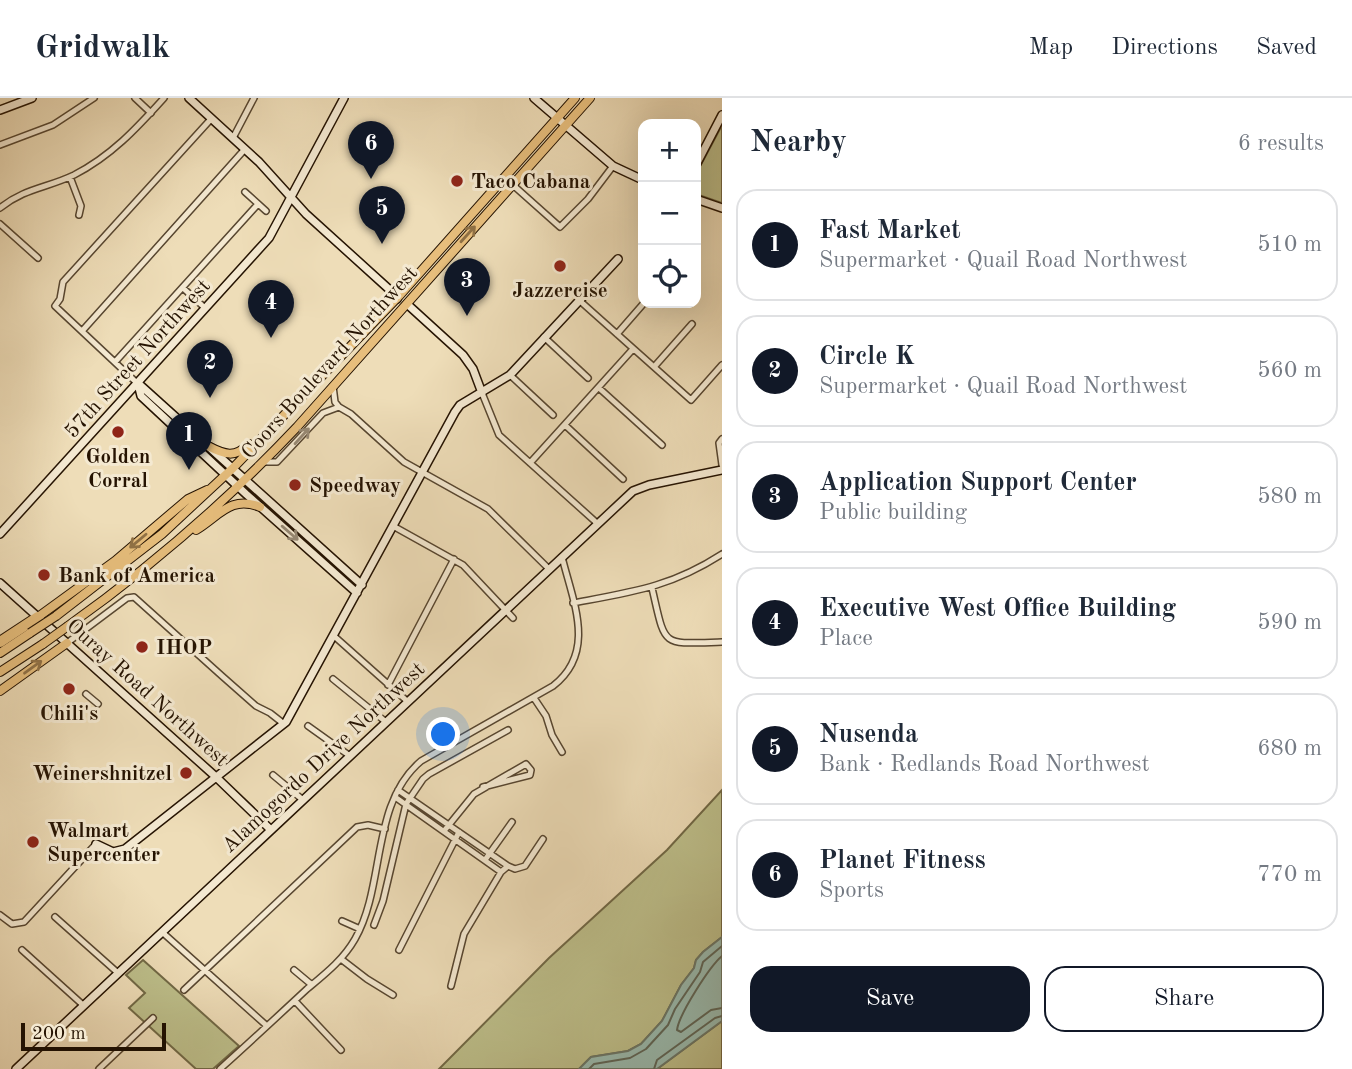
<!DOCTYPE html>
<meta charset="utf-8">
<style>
:root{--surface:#fff;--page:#f6f6f7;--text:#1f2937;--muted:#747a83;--line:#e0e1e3;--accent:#111827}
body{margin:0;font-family:"Old Standard TT",serif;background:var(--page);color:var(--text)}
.controls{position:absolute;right:21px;top:21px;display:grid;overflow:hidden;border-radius:14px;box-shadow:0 7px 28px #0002}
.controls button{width:63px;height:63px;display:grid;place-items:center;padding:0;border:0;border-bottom:2px solid var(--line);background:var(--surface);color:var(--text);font:35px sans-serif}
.scale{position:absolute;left:21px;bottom:18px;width:145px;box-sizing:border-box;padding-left:7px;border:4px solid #251302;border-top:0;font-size:19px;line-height:24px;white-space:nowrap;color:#251302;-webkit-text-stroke:5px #f4e9d1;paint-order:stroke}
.you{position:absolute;left:444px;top:637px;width:24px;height:24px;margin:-18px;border:5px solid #fff;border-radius:50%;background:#1a73e8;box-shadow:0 0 0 10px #1a73e833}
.badge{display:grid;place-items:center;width:46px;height:46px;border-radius:50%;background:var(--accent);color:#fff;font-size:23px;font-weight:700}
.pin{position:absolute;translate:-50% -58px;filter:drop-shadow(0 2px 4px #0008)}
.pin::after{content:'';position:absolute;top:37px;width:24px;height:21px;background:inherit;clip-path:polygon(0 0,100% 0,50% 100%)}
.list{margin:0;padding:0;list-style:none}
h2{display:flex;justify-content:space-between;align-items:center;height:91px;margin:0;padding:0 28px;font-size:30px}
h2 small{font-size:23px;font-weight:400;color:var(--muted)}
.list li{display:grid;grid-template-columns:46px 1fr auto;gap:21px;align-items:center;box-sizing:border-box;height:112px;margin:0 14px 14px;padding:0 14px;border:2px solid var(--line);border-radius:21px}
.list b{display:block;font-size:26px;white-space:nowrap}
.list p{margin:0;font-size:23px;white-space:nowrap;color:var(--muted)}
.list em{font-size:23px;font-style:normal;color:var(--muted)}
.actions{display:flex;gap:14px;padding:21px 28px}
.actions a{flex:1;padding:16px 0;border:2px solid var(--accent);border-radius:21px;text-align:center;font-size:24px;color:var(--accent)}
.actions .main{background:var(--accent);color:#fff}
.icon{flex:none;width:38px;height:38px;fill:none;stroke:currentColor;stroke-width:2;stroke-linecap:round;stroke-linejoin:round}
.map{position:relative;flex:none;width:722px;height:971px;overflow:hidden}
header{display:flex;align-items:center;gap:42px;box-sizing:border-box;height:98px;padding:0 35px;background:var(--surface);border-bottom:2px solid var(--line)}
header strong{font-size:33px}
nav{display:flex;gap:38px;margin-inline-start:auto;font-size:24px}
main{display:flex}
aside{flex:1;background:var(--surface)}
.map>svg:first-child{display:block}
.green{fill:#bdbf8b;stroke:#716946;stroke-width:2}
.water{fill:#99bbb0;stroke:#6b786a;stroke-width:2}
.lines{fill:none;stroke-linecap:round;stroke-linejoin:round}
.shore{stroke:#5f6759;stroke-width:2}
.street-casing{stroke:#574630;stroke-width:8}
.secondary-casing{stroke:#251302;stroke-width:10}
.primary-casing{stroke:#251302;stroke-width:10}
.highway-casing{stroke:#251302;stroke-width:12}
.street{stroke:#f4e9d1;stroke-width:5}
.secondary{stroke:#f4e9d1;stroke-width:7}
.primary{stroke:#e7be7c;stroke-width:8}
.highway{stroke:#e7be7c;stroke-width:10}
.primary-bridge-casing{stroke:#251302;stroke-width:10;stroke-linecap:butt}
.primary-bridge{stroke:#e7be7c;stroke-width:8}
.oneway{stroke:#907145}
.oneway2{stroke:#978974}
.poi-dot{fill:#8f2418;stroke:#f4e9d1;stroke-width:2.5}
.labels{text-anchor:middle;stroke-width:6;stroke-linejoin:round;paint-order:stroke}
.poi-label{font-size:21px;font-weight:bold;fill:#251302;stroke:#f4e9d1;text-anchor:start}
.street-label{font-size:21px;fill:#251302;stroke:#f4e9d1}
</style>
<header>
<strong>Gridwalk</strong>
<nav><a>Map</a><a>Directions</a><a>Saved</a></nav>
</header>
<main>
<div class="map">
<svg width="722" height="971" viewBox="0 0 722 971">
<rect width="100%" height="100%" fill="#eeddb8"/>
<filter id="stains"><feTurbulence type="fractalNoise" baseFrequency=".00286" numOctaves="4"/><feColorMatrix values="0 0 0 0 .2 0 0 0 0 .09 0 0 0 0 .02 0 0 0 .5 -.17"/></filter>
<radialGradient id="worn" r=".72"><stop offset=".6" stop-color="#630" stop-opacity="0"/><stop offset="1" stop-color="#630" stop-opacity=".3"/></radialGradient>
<path class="green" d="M722 27V105L696 96V76Z
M722 692V839L703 854 696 862 694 870 681 887 662 923 641 946 628 953 591 959 579 971H439L549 860 667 752Z
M143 862 239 948 213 971H196L129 910 145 895 126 877Z
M722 923V971H657Z"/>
<path class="water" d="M722 839V923L657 971H579L591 959 628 953 641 946 662 923 681 887 694 870 696 862 703 854Z"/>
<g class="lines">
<path class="shore" d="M722 858C710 868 679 916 677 932L681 934 711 912 722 910
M589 971 594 966 630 960 646 951 668 927 675 911 700 874 703 864 722 848
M654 971 657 962 715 920 722 918"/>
<defs>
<path id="street" d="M135 0 151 15
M233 40 254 0
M0 47 53 27 94 0
M70 79 81 108 79 117
M504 79 560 129 588 101 613 68
M245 94 266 113
M0 110C25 90 47 90 74 77 111 58 136 31 164 0
M0 126 38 160
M183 190 205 210
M580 203 691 302 722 267
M83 232 245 51
M617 236 644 205
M544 239 588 280
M115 264 258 106
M654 269 692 226
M510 277 553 317
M138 286 55 208 60 201 63 184 211 21
M333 288 335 304 339 309 351 316 404 364 488 411 549 471
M599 290 662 347
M482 295 499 337 598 426
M565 327 623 381
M722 341 719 345 722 367
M264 364H277L323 315 339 309
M530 365 633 251
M393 428 463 467 513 520
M652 490C666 550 660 546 722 544
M573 505C632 494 671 489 722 456
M334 538 407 603
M67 545 127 500 134 499 222 578 256 608 270 615 284 626
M333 581 386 624
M388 587 454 461
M86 596 98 606
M534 600 546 618 552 637 562 654
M308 628 350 658
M273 677 303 702
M398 692 508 768
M395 699 501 774
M444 733 474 696 526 666 531 672 530 677 483 689
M485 762 512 724
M0 817 12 826 24 824 96 746
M55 819 118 875
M342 823 360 831
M374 827 383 803 406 706 423 681 429 676 508 632
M162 834 267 928
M22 852 83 907
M399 852 459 734
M341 861 367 881 393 897
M294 872 312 887
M451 888 464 836 501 774 508 768 515 771 525 768 543 741
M184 892 357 729 368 727 385 731
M295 903 341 952
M99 971 153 920
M220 971C249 945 278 918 307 891 325 876 343 862 355 841 386 787 370 706 421 663L553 588C597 554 573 504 562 459"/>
<path id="secondary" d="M189 0 259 64 306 116 391 193 397 201
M534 0 613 68 643 82
M0 12 32 0
M696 67 722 17
M696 101 722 110
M407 206 463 257 473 271 482 295
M138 286 141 298 246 396 357 495
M139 286 362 487
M0 436 269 140 344 0
M0 485 216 679 271 732
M96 746 113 754 125 751 286 624 455 314 460 307 510 277 618 161
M16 971 633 393 649 387 722 372"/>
<path id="primary" d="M208 348C225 357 235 360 249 346
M196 432C219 418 231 397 260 409
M56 518 162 436 233 370 399 198 575 0
M38 519 115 463 188 401 207 392
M68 528C151 469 227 403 297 329L590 0
M0 555 30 535
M0 574 43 546
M0 593 67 545"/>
<path id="highway" d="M0 544 38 519"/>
</defs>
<use href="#street" class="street-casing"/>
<use href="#secondary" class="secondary-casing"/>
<use href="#primary" class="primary-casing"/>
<use href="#highway" class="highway-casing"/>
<use href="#street" class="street"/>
<use href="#secondary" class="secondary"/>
<use href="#primary" class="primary"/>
<use href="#highway" class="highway"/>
<defs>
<path id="primary-bridge" d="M30 535 56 518
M43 546 68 528"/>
</defs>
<use href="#primary-bridge" class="primary-bridge-casing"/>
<use href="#primary-bridge" class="primary-bridge"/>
</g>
<defs><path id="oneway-shaft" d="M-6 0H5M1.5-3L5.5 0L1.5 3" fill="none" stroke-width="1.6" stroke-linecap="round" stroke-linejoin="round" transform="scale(1.75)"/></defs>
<g class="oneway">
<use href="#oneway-shaft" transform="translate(468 136) rotate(-48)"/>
<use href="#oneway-shaft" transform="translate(138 443) rotate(140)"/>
<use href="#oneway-shaft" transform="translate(33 569) rotate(-36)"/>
</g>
<g class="oneway2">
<use href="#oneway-shaft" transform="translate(302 338) rotate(-48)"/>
<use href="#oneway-shaft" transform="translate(290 435) rotate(41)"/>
</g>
<g class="poi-dot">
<circle cx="457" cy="83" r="7"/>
<circle cx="560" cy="168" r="7"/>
<circle cx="118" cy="334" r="7"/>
<circle cx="295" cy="387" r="7"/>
<circle cx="44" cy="477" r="7"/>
<circle cx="142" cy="549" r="7"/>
<circle cx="69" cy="591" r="7"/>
<circle cx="186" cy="675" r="7"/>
<circle cx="33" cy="744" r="7"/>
</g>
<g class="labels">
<g class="poi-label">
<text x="471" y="90">Taco Cabana</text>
<text x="560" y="199" text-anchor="middle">Jazzercise</text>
<text x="118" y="365" text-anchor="middle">Golden<tspan x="118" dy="24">Corral</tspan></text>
<text x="309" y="394">Speedway</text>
<text x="58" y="484">Bank of America</text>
<text x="156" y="556">IHOP</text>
<text x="69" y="622" text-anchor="middle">Chili's</text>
<text x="172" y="682" text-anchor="end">Weinershnitzel</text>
<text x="47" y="739">Walmart<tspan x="47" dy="24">Supercenter</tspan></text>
</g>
<g class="street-label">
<text transform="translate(137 260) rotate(-48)" y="7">57th Street Northwest</text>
<text transform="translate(329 264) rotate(-48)" y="7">Coors Boulevard Northwest</text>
<text transform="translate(148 594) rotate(42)" y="7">Ouray Road Northwest</text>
<text transform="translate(323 659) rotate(-43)" y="7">Alamogordo Drive Northwest</text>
</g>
</g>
<rect width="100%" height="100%" filter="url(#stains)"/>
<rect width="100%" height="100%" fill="url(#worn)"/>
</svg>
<div class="controls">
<button>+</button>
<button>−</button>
<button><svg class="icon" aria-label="locate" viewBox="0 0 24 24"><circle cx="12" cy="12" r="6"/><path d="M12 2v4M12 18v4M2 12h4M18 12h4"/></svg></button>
</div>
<div class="scale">200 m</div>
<div class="you"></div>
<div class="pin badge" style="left:189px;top:372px">1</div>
<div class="pin badge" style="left:210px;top:300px">2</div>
<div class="pin badge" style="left:467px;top:218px">3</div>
<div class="pin badge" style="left:271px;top:240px">4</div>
<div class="pin badge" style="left:382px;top:146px">5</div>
<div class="pin badge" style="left:371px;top:81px">6</div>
</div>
<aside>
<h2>Nearby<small>6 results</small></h2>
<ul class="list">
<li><span class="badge">1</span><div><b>Fast Market</b><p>Supermarket · Quail Road Northwest</p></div><em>510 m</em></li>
<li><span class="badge">2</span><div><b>Circle K</b><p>Supermarket · Quail Road Northwest</p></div><em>560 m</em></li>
<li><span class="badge">3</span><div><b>Application Support Center</b><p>Public building</p></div><em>580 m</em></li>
<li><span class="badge">4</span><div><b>Executive West Office Building</b><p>Place</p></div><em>590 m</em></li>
<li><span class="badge">5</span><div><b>Nusenda</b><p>Bank · Redlands Road Northwest</p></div><em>680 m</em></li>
<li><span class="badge">6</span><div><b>Planet Fitness</b><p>Sports</p></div><em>770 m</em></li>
</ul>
<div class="actions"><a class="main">Save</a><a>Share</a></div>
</aside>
</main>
